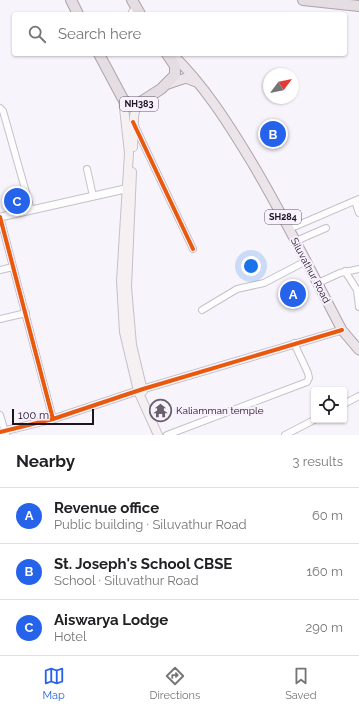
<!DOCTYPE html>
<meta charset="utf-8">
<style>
:root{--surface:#fff;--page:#f2f2f2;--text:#202124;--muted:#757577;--line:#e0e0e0;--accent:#2563eb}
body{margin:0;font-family:Raleway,sans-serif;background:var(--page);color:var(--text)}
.controls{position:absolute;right:12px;bottom:12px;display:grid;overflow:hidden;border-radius:4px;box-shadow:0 1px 3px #0004}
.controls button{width:36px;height:36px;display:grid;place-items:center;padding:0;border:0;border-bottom:1px solid var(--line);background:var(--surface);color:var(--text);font:20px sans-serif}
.compass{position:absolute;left:263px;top:68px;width:36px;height:36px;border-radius:50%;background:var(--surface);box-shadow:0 1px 3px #0004;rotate:58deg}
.scale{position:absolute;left:12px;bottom:10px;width:82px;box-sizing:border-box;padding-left:4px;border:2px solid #1c1420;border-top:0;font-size:11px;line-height:14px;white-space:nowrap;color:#1c1420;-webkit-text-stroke:3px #f9f1fe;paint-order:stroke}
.you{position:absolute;left:251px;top:266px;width:14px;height:14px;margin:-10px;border:3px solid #fff;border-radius:50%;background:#1a73e8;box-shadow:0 0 0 6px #1a73e833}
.badge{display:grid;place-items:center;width:26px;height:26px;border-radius:50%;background:var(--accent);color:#fff;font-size:13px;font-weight:700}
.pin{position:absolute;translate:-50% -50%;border:2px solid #fff;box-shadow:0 1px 4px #0006}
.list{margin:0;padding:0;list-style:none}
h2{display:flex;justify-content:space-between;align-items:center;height:52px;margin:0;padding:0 16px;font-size:17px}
h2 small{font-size:13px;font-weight:400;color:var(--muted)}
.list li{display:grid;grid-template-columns:26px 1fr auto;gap:12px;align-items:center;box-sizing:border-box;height:56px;padding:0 16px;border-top:1px solid var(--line)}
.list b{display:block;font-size:15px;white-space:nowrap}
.list p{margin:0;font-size:13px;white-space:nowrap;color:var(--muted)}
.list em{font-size:13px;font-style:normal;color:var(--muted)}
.icon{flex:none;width:22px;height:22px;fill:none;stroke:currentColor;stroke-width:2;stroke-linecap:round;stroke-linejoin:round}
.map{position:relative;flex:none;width:359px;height:435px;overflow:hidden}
.search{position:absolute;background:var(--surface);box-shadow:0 1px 3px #0004;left:12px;right:12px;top:12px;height:44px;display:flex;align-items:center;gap:10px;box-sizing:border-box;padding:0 14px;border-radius:4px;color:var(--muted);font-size:15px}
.sheet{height:220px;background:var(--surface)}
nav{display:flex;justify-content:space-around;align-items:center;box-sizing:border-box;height:56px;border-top:1px solid var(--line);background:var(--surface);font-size:11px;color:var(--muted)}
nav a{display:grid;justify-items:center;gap:2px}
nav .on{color:var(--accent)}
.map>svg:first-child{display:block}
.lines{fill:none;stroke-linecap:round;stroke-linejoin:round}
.minor-casing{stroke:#c5c0c9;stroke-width:8}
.tertiary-casing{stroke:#c5c0c9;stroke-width:9}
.secondary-casing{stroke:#c5c0c9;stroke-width:10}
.primary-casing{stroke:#aea2ab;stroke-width:11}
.trunk-casing{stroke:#aea2ab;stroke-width:12}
.minor{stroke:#fefdfe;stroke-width:6}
.tertiary{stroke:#fefdfe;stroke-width:7}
.secondary{stroke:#f5f1f3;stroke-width:8}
.primary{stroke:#ebe5e9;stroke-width:9}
.trunk{stroke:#e4dde2;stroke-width:10}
.cycleway-casing{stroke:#f9f1fe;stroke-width:6}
.cycleway{stroke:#e8590c;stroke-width:4}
.labels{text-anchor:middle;stroke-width:4;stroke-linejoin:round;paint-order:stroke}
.shield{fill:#f9f1fe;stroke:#5e5663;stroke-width:1}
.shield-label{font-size:9px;font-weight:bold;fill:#1c1420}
.street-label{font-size:10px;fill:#1c1420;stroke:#f9f1fe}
.poi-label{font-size:10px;fill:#1c1420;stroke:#f9f1fe;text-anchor:start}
</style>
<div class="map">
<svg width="359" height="435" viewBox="0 0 359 435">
<rect width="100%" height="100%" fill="#f8f4fb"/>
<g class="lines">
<defs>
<path id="minor" d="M131 14 135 7
M0 108 3 111 31 210
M134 124 193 249
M87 169 93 196
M355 201 359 213
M0 217 53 419
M289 229 359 199
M296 241 326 228
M0 270 13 267
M345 271 357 290 359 307
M318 283 340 273 359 269
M202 310 237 289 264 283 306 261
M0 319 26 313
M344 404 359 396
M0 415 6 435
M167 435 307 382 309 378 308 373 294 343
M285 435 314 420"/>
<path id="tertiary" d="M0 217 125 189
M0 432 53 419 143 389 342 330"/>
<path id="secondary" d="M123 99 129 153 121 281 124 332 138 391 158 435
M133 147 134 117 136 105
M132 172 127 287 132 345 143 391"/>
<path id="primary" d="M172 54C204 85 228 123 251 161 284 216 312 273 342 330L359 350
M165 85 186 78 196 82"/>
<path id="trunk" d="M71 0 78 14
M132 0 140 14
M303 0 359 6
M99 54 123 99 127 103 136 105 161 89 175 75V66L167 54"/>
</defs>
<use href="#minor" class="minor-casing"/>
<use href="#tertiary" class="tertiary-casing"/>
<use href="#secondary" class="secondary-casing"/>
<use href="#primary" class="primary-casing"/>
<use href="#trunk" class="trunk-casing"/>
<use href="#minor" class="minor"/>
<use href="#tertiary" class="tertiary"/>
<use href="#secondary" class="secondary"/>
<use href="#primary" class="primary"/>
<use href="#trunk" class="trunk"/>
<defs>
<path id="cycleway" d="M133 122 193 249
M0 217 53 419
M0 432 53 419 143 389 342 330"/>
</defs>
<use href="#cycleway" class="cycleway-casing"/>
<use href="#cycleway" class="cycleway"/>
</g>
<defs>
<symbol id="temple-ring" viewBox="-11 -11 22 22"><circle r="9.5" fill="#f9f1fe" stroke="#69626d" stroke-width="1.5"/><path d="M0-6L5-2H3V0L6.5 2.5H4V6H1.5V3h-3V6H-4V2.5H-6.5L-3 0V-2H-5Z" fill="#69626d"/></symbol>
</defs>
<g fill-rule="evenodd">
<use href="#temple-ring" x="148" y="398" width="25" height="25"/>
</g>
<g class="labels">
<g class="shield">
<rect x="120" y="97" width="38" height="14" rx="3"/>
<rect x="265" y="210" width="36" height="14" rx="3"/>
</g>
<g class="shield-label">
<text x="139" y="107">NH383</text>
<text x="283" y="220">SH284</text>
</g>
<g class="street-label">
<text transform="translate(311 270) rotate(62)" y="4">Siluvathur Road</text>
</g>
<g class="poi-label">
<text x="176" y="414">Kaliamman temple</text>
</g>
</g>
</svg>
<div class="controls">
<button><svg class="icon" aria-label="locate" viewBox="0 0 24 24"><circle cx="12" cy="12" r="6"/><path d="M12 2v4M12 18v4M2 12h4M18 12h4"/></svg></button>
</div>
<svg class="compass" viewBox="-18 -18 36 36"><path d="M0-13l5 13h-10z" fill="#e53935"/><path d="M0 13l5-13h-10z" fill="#757577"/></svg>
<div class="scale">100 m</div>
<div class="you"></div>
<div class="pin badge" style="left:293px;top:294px">A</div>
<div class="pin badge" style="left:273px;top:134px">B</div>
<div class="pin badge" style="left:17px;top:201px">C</div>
<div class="search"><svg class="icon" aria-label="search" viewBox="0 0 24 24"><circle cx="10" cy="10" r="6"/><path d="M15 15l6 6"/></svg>Search here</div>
</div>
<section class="sheet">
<h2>Nearby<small>3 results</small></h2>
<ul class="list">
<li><span class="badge">A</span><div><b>Revenue office</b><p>Public building · Siluvathur Road</p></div><em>60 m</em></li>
<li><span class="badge">B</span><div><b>St. Joseph's School CBSE</b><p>School · Siluvathur Road</p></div><em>160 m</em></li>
<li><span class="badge">C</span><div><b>Aiswarya Lodge</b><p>Hotel</p></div><em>290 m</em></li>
</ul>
</section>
<nav>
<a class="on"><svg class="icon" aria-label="map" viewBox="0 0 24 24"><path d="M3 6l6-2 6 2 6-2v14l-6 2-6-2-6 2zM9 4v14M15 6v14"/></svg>Map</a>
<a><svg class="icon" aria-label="directions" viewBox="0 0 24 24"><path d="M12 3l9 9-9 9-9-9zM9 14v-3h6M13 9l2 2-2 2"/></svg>Directions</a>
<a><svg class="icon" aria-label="saved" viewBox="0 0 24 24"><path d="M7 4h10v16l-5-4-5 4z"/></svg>Saved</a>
</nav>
